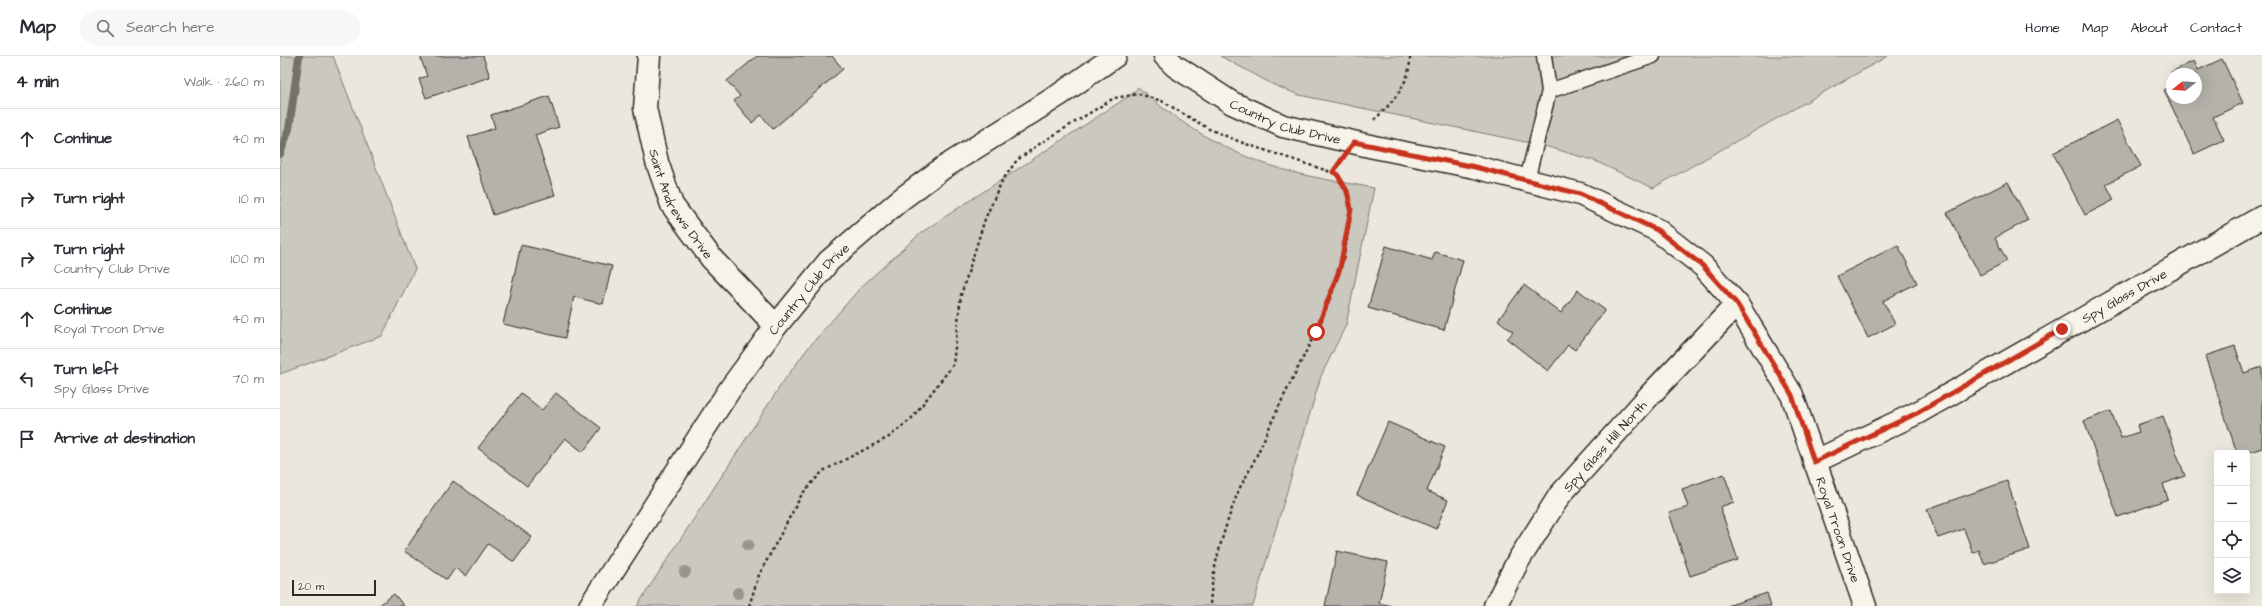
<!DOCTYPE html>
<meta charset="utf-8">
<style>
:root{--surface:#fff;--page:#f7f7f7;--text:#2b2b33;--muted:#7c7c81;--line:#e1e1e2}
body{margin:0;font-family:"Architects Daughter",sans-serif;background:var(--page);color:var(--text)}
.controls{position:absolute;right:12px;bottom:12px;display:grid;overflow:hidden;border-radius:4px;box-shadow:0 4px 16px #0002}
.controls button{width:36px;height:36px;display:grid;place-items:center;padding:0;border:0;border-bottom:1px solid var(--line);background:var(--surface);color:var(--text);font:20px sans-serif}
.compass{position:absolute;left:1886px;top:12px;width:36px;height:36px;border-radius:50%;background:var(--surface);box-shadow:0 4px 16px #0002;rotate:253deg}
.scale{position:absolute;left:12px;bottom:10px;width:84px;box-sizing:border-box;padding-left:4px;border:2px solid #2b2b2b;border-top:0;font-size:11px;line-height:14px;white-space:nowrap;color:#2b2b2b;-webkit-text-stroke:3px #f7f3e8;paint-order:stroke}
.stop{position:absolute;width:12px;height:12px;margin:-9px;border:3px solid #c8321e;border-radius:50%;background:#fff}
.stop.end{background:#c8321e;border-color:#fff;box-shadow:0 1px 4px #0008}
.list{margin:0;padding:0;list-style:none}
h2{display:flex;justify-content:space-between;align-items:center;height:52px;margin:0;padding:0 16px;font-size:17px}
h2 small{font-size:13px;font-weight:400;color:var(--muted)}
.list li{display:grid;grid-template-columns:26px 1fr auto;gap:12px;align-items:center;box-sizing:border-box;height:60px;padding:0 16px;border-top:1px solid var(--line)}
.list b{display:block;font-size:15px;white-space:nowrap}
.list p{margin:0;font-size:13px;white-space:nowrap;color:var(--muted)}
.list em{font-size:13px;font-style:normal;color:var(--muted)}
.icon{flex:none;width:22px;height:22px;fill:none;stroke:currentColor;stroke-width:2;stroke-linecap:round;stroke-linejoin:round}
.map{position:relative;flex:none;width:1982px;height:550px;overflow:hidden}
header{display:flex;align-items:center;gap:24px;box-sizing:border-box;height:56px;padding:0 20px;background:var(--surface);border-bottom:1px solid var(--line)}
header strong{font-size:19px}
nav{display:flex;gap:22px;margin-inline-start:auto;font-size:14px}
.search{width:280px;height:36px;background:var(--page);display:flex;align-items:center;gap:10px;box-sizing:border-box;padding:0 14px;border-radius:22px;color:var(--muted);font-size:15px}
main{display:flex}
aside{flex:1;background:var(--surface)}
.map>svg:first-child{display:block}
.green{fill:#cbc8bf;stroke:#7b7a75}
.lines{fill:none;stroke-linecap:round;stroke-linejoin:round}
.stream{stroke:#72716c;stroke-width:8}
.building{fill:#b5b2ab;stroke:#2b2b2b}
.lane-casing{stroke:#2b2b2b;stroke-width:17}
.street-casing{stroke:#2b2b2b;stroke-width:25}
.path{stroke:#2b2b2b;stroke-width:2.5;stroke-dasharray:3 3;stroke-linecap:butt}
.lane{stroke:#f7f3e8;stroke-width:14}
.street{stroke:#f7f3e8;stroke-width:22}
.tree{fill:#97958f}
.route{stroke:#c8321e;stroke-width:5}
.labels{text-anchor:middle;stroke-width:3;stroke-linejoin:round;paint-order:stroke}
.street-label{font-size:13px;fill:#2b2b2b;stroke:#f7f3e8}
</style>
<header>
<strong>Map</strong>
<div class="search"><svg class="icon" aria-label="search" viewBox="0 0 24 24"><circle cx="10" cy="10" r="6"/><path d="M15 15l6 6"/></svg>Search here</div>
<nav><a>Home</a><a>Map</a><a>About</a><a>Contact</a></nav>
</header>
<main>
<aside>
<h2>4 min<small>Walk · 260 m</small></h2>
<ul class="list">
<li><svg class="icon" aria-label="ahead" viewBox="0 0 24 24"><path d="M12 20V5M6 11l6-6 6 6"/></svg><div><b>Continue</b></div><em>40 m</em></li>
<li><svg class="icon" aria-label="right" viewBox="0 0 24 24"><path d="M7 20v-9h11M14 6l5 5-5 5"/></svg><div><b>Turn right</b></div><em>10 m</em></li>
<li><svg class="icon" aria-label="right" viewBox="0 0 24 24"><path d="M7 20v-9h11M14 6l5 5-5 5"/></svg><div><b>Turn right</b><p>Country Club Drive</p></div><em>100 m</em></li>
<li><svg class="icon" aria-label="ahead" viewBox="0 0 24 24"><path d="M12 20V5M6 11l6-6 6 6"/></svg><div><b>Continue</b><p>Royal Troon Drive</p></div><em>40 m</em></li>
<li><svg class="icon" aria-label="left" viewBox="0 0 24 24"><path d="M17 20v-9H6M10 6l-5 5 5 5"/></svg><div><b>Turn left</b><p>Spy Glass Drive</p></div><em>70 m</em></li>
<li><svg class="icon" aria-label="arrive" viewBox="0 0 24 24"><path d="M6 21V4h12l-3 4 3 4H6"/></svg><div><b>Arrive at destination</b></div></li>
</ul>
</aside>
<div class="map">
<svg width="1982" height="550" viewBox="0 0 1982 550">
<rect width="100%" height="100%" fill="#ebe7dd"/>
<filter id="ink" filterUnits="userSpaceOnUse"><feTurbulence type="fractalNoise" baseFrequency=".025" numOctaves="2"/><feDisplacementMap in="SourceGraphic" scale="8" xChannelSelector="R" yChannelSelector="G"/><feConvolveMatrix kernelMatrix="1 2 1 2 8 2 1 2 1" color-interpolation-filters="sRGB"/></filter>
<g filter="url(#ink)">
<path class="green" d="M0 0H53L135 213 102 280 0 318Z
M940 0H1608L1373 132 1315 105 1265 90 1019 39 994 29Z
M858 31C899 68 947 97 1001 113 1031 122 1063 126 1094 132L1066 269 1041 320 973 550H357L503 326 528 292 581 231 642 176 852 38Z"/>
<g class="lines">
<path class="stream" d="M0 98 9 73 19 0"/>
</g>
<path class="building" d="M140 0H203L210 21 146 42 139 23 147 20Z
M477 0H552L563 13 493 73 481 59 472 67 454 45 460 40 447 25Z
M1942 3 1963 47 1933 61 1944 84 1914 98 1884 34 1892 30V42H1916V18H1892L1891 16 1914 5 1918 14Z
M269 40 279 71 255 79 275 139 213 159 188 81 215 72 211 59Z
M1837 64 1861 110 1826 128 1834 144 1805 159 1773 97Z
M1728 126 1748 164 1715 182 1727 205 1700 219 1667 157Z
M241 189 332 210 323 248 294 241 285 282 223 268Z
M1618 189 1637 227 1603 245 1615 268 1588 282 1557 220Z
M1106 190 1152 204 1155 196 1183 204 1164 274 1088 252Z
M1244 229 1281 257 1298 234 1325 254 1295 294 1288 289 1268 315 1227 283 1233 276 1218 264Z
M1955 290 1964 317 1982 311V392L1967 397H1957L1925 300Z
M241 337 262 354 276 337 321 372 303 396 285 382 247 430 198 392Z
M1831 355 1841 382 1859 376 1857 369 1883 360 1905 420 1883 428 1888 443 1838 461 1804 365Z
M1108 366 1165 391 1147 435 1168 444 1156 473 1077 439Z
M1444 418 1454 446 1440 451 1458 504 1410 520 1389 457 1408 451 1402 433Z
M173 425 252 481 234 506 208 488 186 520 175 512 167 524 124 495Z
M1727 425 1750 493 1704 508 1699 494 1693 497 1684 473 1658 482 1647 453Z
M1057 495 1108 506 1099 547 1112 550H1045Z
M1487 537 1491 550H1447Z
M114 538 124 550H98Z"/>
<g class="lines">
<defs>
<path id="lane" d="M1269 35 1373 0
M1247 124 1269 35 1264 0"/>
<g id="street">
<path id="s1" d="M369 0 365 52 377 106 392 149 432 203 496 270"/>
<path id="s2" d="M885 0 895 10 952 47 1003 70 1094 91 1195 111 1300 138 1377 174 1423 210 1457 248 1512 339 1585 550"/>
<path id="s3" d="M1534 406 1637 357 1982 161"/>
<path id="s4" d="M310 550 450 333 496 270 549 205 620 144 663 112 779 39 835 0"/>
<path id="s5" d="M1215 550 1238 505 1280 439 1370 339 1457 248"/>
</g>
</defs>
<use href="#lane" class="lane-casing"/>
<use href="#street" class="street-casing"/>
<path class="path" d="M1094 64C1112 47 1131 27 1130 0
M1053 116 1059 109
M469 550 479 519 522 438 543 415 609 381 631 363 673 309 681 239 705 163 722 125 737 104 761 87 834 42 859 38 882 45 929 73 963 87 1057 118C1063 129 1071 141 1070 154 1067 219 1035 277 1007 334 990 367 978 401 959 433 945 471 932 509 930 550"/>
<use href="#lane" class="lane"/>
<use href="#street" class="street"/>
</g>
<g class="tree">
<circle cx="468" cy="489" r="6"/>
<circle cx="405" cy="516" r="6"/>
<circle cx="458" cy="537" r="6"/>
</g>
</g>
<g class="lines" filter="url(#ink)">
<path class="route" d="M1036 276 1060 212 1071 153 1067 135 1057 118 1053 116 1074 86 1195 111 1300 138 1377 174 1423 210 1457 248 1512 339 1534 406 1637 357 1782 273"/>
</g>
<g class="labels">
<g class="street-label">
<text dy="5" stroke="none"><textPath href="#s2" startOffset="139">Country Club Drive</textPath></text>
<text dy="5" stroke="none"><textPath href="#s1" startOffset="156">Saint Andrews Drive</textPath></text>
<text dy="5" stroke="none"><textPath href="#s4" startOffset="386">Country Club Drive</textPath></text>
<text dy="5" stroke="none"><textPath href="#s3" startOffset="352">Spy Glass Drive</textPath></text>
<text dy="5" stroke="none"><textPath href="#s5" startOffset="195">Spy Glass Hill North</textPath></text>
<text dy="5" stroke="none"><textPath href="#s2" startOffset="886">Royal Troon Drive</textPath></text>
</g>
</g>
</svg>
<div class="controls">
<button>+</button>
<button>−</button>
<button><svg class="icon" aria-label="locate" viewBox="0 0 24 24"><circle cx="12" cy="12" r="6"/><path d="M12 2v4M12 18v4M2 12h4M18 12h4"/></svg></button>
<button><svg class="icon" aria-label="layers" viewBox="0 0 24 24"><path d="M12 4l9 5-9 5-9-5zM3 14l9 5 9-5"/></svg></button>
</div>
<svg class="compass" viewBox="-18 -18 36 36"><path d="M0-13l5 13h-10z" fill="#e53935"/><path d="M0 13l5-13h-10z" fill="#7c7c81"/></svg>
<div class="scale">20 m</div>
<div class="stop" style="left:1036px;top:276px"></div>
<div class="stop end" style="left:1782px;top:273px"></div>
</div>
</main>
